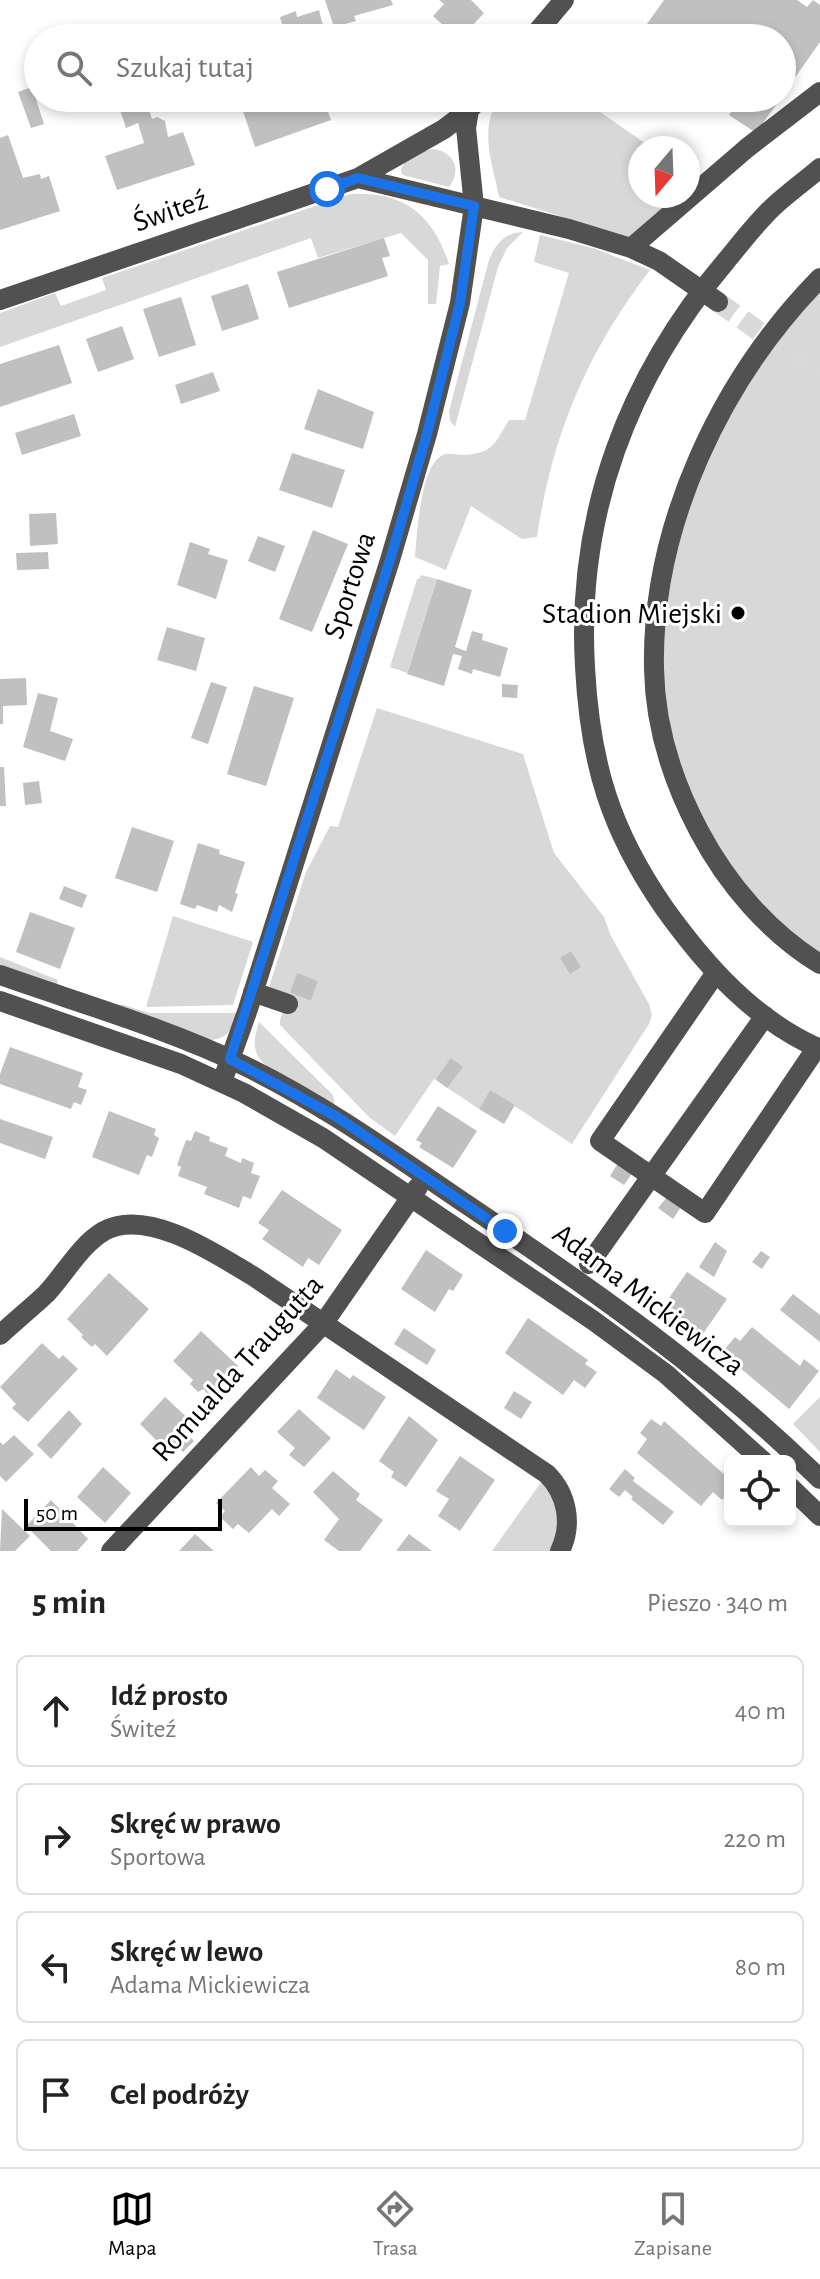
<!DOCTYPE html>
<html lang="pl">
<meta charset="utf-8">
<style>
:root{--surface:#fff;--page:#f6f6f6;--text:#222;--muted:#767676;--line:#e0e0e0;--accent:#000}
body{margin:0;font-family:"Alegreya Sans",sans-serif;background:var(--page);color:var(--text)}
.controls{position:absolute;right:24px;bottom:24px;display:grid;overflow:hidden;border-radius:12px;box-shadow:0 4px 12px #0003}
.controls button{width:72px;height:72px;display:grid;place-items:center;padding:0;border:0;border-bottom:2px solid var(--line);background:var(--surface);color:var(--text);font:40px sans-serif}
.compass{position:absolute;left:628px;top:136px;width:72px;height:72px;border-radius:50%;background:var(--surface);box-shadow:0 4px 12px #0003;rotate:199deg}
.scale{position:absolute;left:24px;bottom:20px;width:198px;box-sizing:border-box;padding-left:8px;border:4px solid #000;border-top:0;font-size:22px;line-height:28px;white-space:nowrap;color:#000;-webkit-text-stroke:6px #fff;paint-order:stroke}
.stop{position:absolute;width:24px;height:24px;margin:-18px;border:6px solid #1a73e8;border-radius:50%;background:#fff}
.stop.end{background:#1a73e8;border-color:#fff;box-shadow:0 2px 8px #0008}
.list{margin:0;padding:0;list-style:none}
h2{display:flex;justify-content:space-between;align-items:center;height:104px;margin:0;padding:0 32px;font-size:34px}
h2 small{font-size:26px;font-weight:400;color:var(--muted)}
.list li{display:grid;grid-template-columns:52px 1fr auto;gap:24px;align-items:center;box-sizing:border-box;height:112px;margin:0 16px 16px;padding:0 16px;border:2px solid var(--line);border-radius:12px}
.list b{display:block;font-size:30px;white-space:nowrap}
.list p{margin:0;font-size:26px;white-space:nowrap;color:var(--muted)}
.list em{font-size:26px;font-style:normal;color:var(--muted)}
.icon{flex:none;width:44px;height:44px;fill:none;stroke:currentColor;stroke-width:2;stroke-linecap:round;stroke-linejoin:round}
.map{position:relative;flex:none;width:820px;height:1551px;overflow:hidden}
.search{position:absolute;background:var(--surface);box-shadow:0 4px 12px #0003;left:24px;right:24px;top:24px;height:88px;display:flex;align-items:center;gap:20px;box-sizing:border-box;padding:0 28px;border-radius:44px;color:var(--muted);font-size:30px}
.sheet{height:616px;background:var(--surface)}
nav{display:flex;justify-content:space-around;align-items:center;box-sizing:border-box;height:112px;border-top:2px solid var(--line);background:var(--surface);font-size:22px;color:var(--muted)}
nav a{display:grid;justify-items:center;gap:4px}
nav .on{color:var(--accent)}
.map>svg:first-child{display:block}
.green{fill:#d8d8d8}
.building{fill:#c0c0c0}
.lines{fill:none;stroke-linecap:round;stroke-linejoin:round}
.minor-tunnel{stroke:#d9d9d9;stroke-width:20;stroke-dasharray:20 10;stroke-linecap:butt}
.minor{stroke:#515151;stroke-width:20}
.route{stroke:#1a73e8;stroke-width:10}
.poi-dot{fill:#000;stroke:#fff;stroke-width:3}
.labels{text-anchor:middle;stroke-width:6;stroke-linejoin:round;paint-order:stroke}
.street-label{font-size:30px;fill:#000;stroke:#fff}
.poi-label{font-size:30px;fill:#000;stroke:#fff;text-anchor:end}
</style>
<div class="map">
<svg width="820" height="1551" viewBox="0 0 820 1551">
<rect width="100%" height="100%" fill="#fff"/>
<path class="green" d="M501 98H580L652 148H640V196H681L630 238 499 197C493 165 477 125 501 98Z
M432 149C453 151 463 169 449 187L403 175 401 172C403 156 418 153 432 149Z
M351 194C404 191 433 215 449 264L440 266 436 304H428V260L401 233 318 258 311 238 0 347V313L55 293 61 306 106 290 102 278Z
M523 232 507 248 498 267 455 427 450 421 449 411 489 260C496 243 504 233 523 232Z
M540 235 593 248 650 270C587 352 552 435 537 537L522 539 471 506 446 570 415 557C417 536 420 459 446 454 451 453 458 455 464 455 495 453 495 442 509 420H525L569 273 534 262Z
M820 279V964L739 893 669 759 655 633 707 440Z
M421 575 437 579 407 673 390 667 417 579H419Z
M377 708 523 754 554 853 604 917 611 936 649 1004 652 1015 649 1024 572 1144 490 1090 479 1109 434 1079 395 1136 369 1117 280 1025C279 1014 288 1005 292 994L311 1001 318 981 297 974 290 994 269 987 306 872 330 826 338 827Z
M173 916 253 942 233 1005 146 1007Z
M0 957 58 980 56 987 0 967Z
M121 1004 149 1013H237C232 1029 228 1039 210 1040L120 1008Z
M259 1022 333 1095 335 1105 333 1106C315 1095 264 1072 257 1054 252 1043 256 1033 259 1022Z
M820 1397V1452L793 1424Z
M547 1474 557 1485 560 1551H492Z"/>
<path class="building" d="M325 0H391L393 5 354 16 356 21 334 27Z
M439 0H471L484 13 472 26 477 31 470 38H457L433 16 444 4Z
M664 0H797L807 7 813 0 820 5V42L782 96V38H715L701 27 693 38H637Z
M319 10 325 34 312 38H286L280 17 296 11 297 17Z
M214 31 216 38H193V37Z
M32 87 44 124 31 128 18 92Z
M130 98H145L152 119 157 117 165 121 168 137 183 132 195 165 117 190 105 156 144 143 138 123 126 128 117 101Z
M279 98H323L331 120 255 147 243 111Z
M741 98H781L756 133 729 115Z
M8 135 23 178 40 174 41 179 49 176 60 211 0 230V138Z
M384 238 390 256 382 258 388 276 289 308 277 272Z
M248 284 259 319 222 331 211 296Z
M181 297 196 345 159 357 143 309Z
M122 326 134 359 98 372 86 339Z
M59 345 72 383 0 407V364Z
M213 372 220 391 181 404 175 385Z
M318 389 374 412 363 449 304 429Z
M74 414 81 436 22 455 15 433Z
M292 453 345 470 332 508 279 490Z
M56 513 58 544 30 546 29 514Z
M313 530 348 544 312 632 279 619Z
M258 536 285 546 275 572 248 561Z
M190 542 210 549 208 554 228 560 216 599 177 585Z
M48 552 49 569 17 570 16 553Z
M437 579 472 590 455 647 466 651 472 631 483 634 482 640 508 648 500 677 473 669 472 674 458 669 462 656 453 654 444 686 407 674Z
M167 627 205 638 196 671 157 660Z
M26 678 27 705 3 706V724H0V679Z
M211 682 227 687 208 744 191 738Z
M502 684 518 685 517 698 502 697Z
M254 686 294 698 266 786 227 774Z
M38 693 58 698 50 731 73 739 65 761 23 747Z
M0 767H4L6 806H0Z
M39 781 42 803 25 805 23 783Z
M132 827 174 841 157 892 115 878Z
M198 843 220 850 219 854 245 862 235 893 238 894 232 912 219 905 217 912 197 905 195 909 180 904Z
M64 886 87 895 82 908 59 899Z
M30 912 75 928 60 969 16 952Z
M571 951 581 967 570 974 560 958Z
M297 973 318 981 311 1001 290 993Z
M10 1047 83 1073 78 1087 87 1090 81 1105 74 1102 71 1109 0 1084V1074Z
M451 1058 463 1067 447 1088 436 1079Z
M490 1090 515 1105 504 1124 479 1109Z
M438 1106 477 1131 453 1168 419 1147 422 1143 416 1140Z
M109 1111 156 1129 154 1135 159 1138 152 1157 147 1155 139 1175 92 1157Z
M0 1119 53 1137 45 1159 0 1143Z
M195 1131 210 1137 209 1141 228 1148 225 1156 241 1163 242 1158 254 1163 251 1173 260 1176 251 1199 243 1196 239 1208 204 1194 207 1187 178 1176 181 1167 177 1165 186 1140 191 1141Z
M618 1163 633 1172 624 1185 610 1176Z
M282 1190 342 1230 319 1265 308 1258 303 1267 262 1239 269 1230 258 1223Z
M667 1197 681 1207 673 1219 658 1208Z
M715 1242 727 1251 714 1277 699 1267Z
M426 1250 463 1275 453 1291 449 1289 435 1312 401 1289Z
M761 1251 770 1257 762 1269 752 1262Z
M687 1272 727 1299 700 1338 660 1311Z
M109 1273 149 1309 107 1356 95 1344 92 1347 81 1337 83 1335 67 1319Z
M793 1294 820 1315V1342L780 1310Z
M528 1318 588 1360 585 1364 597 1372 585 1388 574 1380 563 1395 505 1353Z
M752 1327 800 1366 804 1359 819 1371 789 1409 727 1357 730 1353 725 1349 735 1337 740 1341Z
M404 1328 436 1350 427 1365 394 1344Z
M201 1331 238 1366 210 1396 203 1389 198 1392 190 1384 193 1380 173 1361Z
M42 1343 59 1359 63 1355 78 1369 28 1422 12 1408 16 1404 0 1387Z
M336 1369 350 1379 353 1375 386 1397 364 1430 317 1398Z
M514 1391 532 1402 521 1419 504 1408Z
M165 1397 194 1424 186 1432 194 1441 183 1452 175 1445 168 1452 140 1424Z
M299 1409 331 1438 304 1467 289 1455 295 1448 277 1432Z
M69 1410 82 1424 51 1459 37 1445Z
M409 1416 438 1440 406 1487 391 1477 394 1472 379 1461Z
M651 1419 661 1426 664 1421 727 1477 724 1480 730 1485V1491L722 1500 713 1492 701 1506 637 1453 647 1439 640 1433Z
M14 1435 34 1454 6 1482 0 1476V1442L3 1445Z
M460 1456 495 1480 460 1531 438 1516 449 1499 436 1491Z
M103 1467 131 1493 105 1523 77 1497Z
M251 1467 259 1476 265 1470 278 1481 272 1488 290 1504 279 1516 272 1509 249 1533 238 1524 233 1529 220 1517 225 1511 216 1503Z
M625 1469 635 1478 633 1481 674 1512 663 1525 631 1499 633 1497 625 1490 619 1497 609 1489Z
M333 1471 360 1494 356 1500 383 1520 360 1551H339L324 1540 339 1519 313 1492Z
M51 1500 88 1539 77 1551H51L26 1526Z
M2 1509 30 1536 15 1551H0Z
M195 1534 214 1551H179Z
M409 1534 432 1551H396Z"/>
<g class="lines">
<path class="minor-tunnel" d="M718 302 820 375"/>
<path class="minor" d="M532 38 564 0
M820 168C805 181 788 193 773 207 756 223 741 243 726 261 628 377 576 514 585 667 590 763 610 830 665 909 706 966 754 1020 820 1049
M358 178 569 229 631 248 747 148 820 92
M631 248 659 261 718 302
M820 278C721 379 651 526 654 669 655 726 673 782 699 831 727 884 769 933 820 964
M0 300 358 178 444 129 469 110
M715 974 600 1141 705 1213 817 1047
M0 975C82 1004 166 1028 245 1066 323 1104 394 1155 466 1204 592 1289 711 1372 820 1479
M253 992 288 1004
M0 1001 181 1064 244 1093 323 1138 594 1321 666 1374 763 1461
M222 1082 248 1009 390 560 427 434 460 303 474 206 466 128 469 110 480 98
M589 1264 765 1016
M0 1335C15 1321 31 1308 46 1294 65 1274 80 1245 104 1231 148 1207 218 1255 256 1278L547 1474C567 1494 573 1524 560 1551
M790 1487 820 1516
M111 1551 323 1324 418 1187"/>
</g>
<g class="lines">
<path class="route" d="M327 189 358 178 474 206 460 303 427 434 390 560 230 1059 337 1117 505 1231"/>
</g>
<circle class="poi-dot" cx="738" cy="613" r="8"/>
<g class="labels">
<g class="street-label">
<text transform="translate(170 210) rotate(-19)" y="10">Świteź</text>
<text transform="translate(349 585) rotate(-72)" y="10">Sportowa</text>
<text transform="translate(649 1299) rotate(37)" y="10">Adama Mickiewicza</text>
<text transform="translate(237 1368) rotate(-48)" y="10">Romualda Traugutta</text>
</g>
<g class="poi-label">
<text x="722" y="623">Stadion Miejski</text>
</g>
</g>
</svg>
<div class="controls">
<button><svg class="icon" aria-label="locate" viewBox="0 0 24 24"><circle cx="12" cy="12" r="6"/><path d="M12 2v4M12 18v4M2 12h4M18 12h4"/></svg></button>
</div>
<svg class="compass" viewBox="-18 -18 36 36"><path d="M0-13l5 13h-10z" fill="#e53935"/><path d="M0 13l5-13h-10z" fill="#767676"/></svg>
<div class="scale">50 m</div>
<div class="stop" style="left:327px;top:189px"></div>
<div class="stop end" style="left:505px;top:1231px"></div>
<div class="search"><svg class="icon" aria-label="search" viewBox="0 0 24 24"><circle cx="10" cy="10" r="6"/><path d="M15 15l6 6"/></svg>Szukaj tutaj</div>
</div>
<section class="sheet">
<h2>5 min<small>Pieszo · 340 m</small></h2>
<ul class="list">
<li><svg class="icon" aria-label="ahead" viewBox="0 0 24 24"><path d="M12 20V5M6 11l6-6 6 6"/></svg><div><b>Idź prosto</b><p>Świteź</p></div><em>40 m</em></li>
<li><svg class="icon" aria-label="right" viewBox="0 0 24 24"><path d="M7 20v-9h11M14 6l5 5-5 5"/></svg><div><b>Skręć w prawo</b><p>Sportowa</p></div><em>220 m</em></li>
<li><svg class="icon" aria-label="left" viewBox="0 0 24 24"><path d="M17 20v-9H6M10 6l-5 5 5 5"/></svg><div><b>Skręć w lewo</b><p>Adama Mickiewicza</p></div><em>80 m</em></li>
<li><svg class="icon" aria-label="arrive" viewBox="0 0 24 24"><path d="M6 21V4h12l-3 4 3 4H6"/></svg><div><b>Cel podróży</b></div></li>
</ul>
</section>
<nav>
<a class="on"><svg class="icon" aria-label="map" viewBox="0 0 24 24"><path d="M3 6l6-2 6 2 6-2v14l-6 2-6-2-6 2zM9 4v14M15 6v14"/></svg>Mapa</a>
<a><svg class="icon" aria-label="directions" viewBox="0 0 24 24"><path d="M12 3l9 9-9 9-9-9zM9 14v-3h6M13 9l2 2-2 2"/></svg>Trasa</a>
<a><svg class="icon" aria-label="saved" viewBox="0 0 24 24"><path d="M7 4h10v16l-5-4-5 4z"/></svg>Zapisane</a>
</nav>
